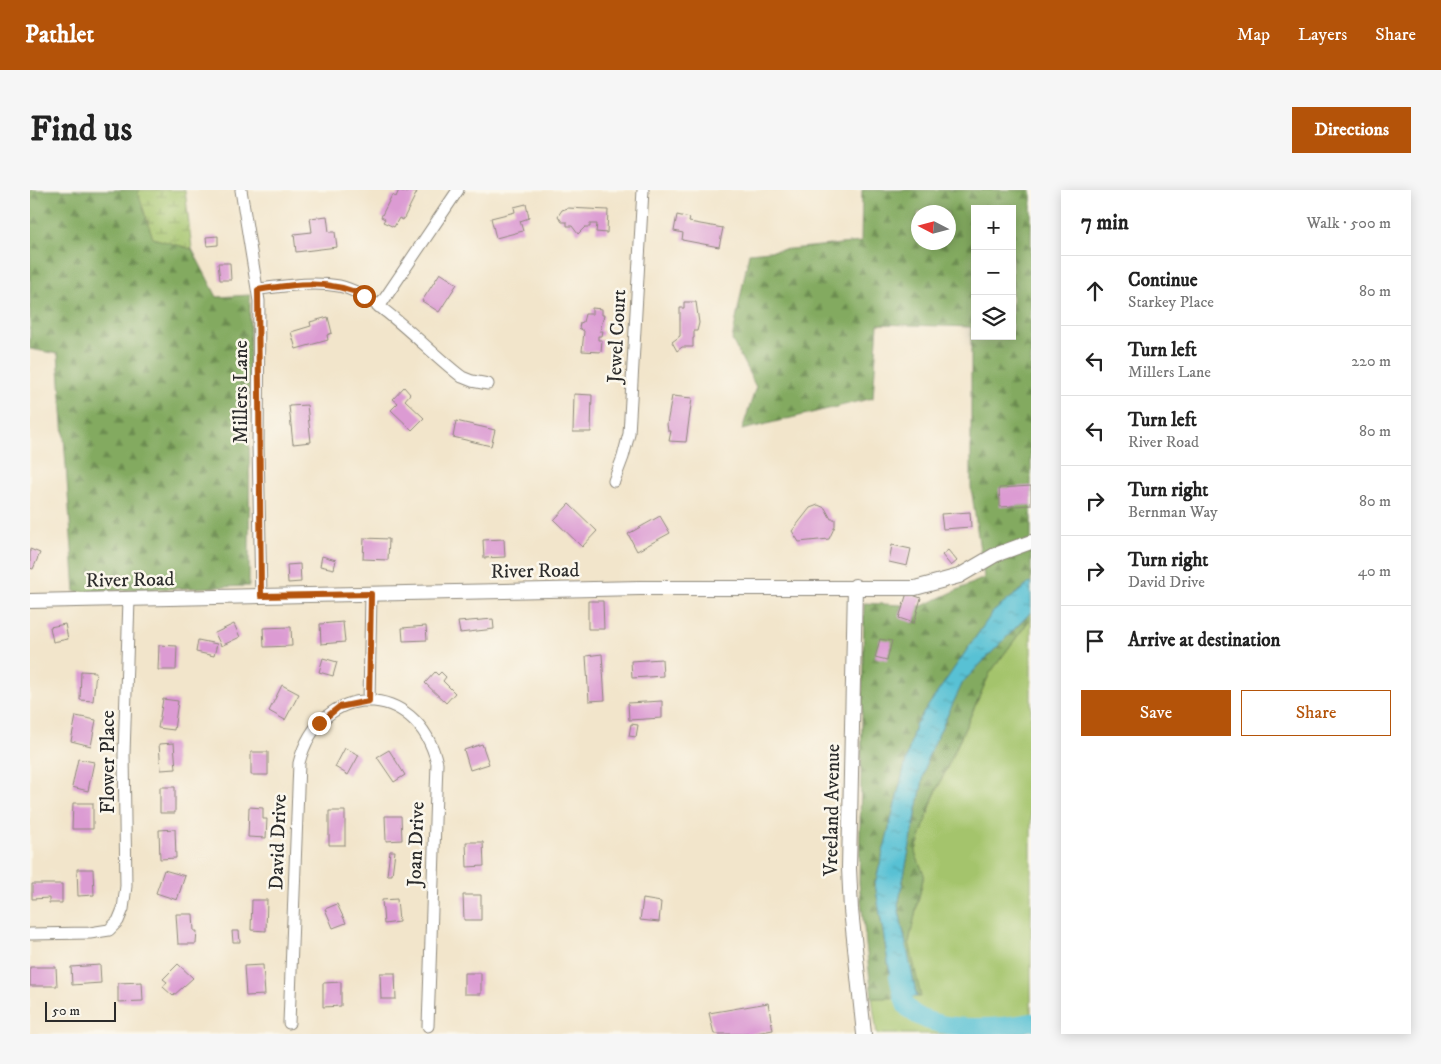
<!DOCTYPE html>
<meta charset="utf-8">
<style>
:root{--surface:#fff;--page:#f6f6f6;--text:#222;--muted:#767676;--line:#e0e0e0;--accent:#b45309}
body{margin:0;font-family:"IM FELL DW Pica",serif;background:var(--page);color:var(--text)}
.controls{position:absolute;right:15px;top:15px;display:grid;overflow:hidden;border-radius:0px;box-shadow:0 2px 12px #0003}
.controls button{width:45px;height:45px;display:grid;place-items:center;padding:0;border:0;border-bottom:1px solid var(--line);background:var(--surface);color:var(--text);font:25px sans-serif}
.compass{position:absolute;left:881px;top:15px;width:45px;height:45px;border-radius:50%;background:var(--surface);box-shadow:0 2px 12px #0003;rotate:276deg}
.scale{position:absolute;left:15px;bottom:12px;width:71px;box-sizing:border-box;padding-left:5px;border:2px solid #2b2b2b;border-top:0;font-size:14px;line-height:18px;white-space:nowrap;color:#2b2b2b;-webkit-text-stroke:4px #fbf7ec;paint-order:stroke}
.stop{position:absolute;width:15px;height:15px;margin:-11px;border:4px solid #b45309;border-radius:50%;background:#fff}
.stop.end{background:#b45309;border-color:#fff;box-shadow:0 1px 5px #0008}
.list{margin:0;padding:0;list-style:none}
h2{display:flex;justify-content:space-between;align-items:center;height:65px;margin:0;padding:0 20px;font-size:21px}
h2 small{font-size:16px;font-weight:400;color:var(--muted)}
.list li{display:grid;grid-template-columns:32px 1fr auto;gap:15px;align-items:center;box-sizing:border-box;height:70px;padding:0 20px;border-top:1px solid var(--line)}
.list b{display:block;font-size:19px;white-space:nowrap}
.list p{margin:0;font-size:16px;white-space:nowrap;color:var(--muted)}
.list em{font-size:16px;font-style:normal;color:var(--muted)}
.actions{display:flex;gap:10px;padding:15px 20px}
.actions a{flex:1;padding:11px 0;border:1px solid var(--accent);border-radius:0px;text-align:center;font-size:18px;color:var(--accent)}
.actions .main{background:var(--accent);color:#fff}
.icon{flex:none;width:28px;height:28px;fill:none;stroke:currentColor;stroke-width:2;stroke-linecap:round;stroke-linejoin:round}
.map{position:relative;flex:none;width:1001px;height:844px;overflow:hidden;border-radius:0px}
header{display:flex;align-items:center;gap:30px;box-sizing:border-box;height:70px;padding:0 25px;background:var(--accent);color:#fff}
header strong{font-size:24px}
nav{display:flex;gap:28px;margin-inline-start:auto;font-size:18px}
.intro{display:flex;align-items:center;justify-content:space-between;box-sizing:border-box;height:120px;padding:0 30px}
h1{margin:0;font-size:35px}
.button{padding:12px 22px;border-radius:0px;background:var(--accent);color:#fff;font-size:18px;font-weight:700}
main{display:flex;gap:30px;padding:0 30px}
aside{flex:1;background:var(--surface);border-radius:0px;box-shadow:0 2px 12px #0003}
.map>svg:first-child{display:block}
.green{fill:#a4c46c;stroke:#68784c}
.forest{fill:url(#forest-firs);stroke:#576a46;fill-rule:evenodd}
.wetland{fill:url(#wetland-marsh);stroke:#68784c}
.water{fill:url(#water-ripples);stroke:#427680}
.lines{fill:none;stroke-linecap:round;stroke-linejoin:round}
.river{stroke:#58c1d4;stroke-width:18}
.building{fill:#dc9bd3}
.minor-casing{stroke:#8e887b;stroke-width:13}
.tertiary-casing{stroke:#8e887b;stroke-width:16}
.minor{stroke:#fff;stroke-width:11}
.tertiary{stroke:#fff;stroke-width:14}
.route{stroke:#b45309;stroke-width:6}
.labels{text-anchor:middle;stroke-width:5;stroke-linejoin:round;paint-order:stroke}
.street-label{font-size:20px;fill:#2b2b2b;stroke:#fbf7ec}
</style>
<header>
<strong>Pathlet</strong>
<nav><a>Map</a><a>Layers</a><a>Share</a></nav>
</header>
<div class="intro"><h1>Find us</h1><a class="button">Directions</a></div>
<main>
<div class="map">
<svg width="1001" height="844" viewBox="0 0 1001 844">
<defs>
<pattern id="forest-firs" width="22" height="20" patternUnits="userSpaceOnUse" patternTransform="scale(1.25)"><rect width="22" height="20" fill="#83aa60"/><path d="M5 1l3.5 6h-7zM16 11l3.5 6h-7z" fill="#6b8b4f"/></pattern>
<pattern id="wetland-marsh" width="20" height="14" patternUnits="userSpaceOnUse" patternTransform="scale(1.25)"><rect width="20" height="14" fill="#a4c46c"/><path d="M1 5h8M5 5V1M11 12h8M15 12V8" fill="none" stroke="#869f59"/></pattern>
<pattern id="water-ripples" width="26" height="14" patternUnits="userSpaceOnUse" patternTransform="scale(1.25)"><rect width="26" height="14" fill="#58c1d4"/><path d="M2 4q2-2 4 0t4 0M15 11q2-2 4 0t4 0" fill="none" stroke="#499dac"/></pattern>
</defs>
<rect width="100%" height="100%" fill="#fbf7ec"/>
<filter id="ink" filterUnits="userSpaceOnUse"><feTurbulence type="fractalNoise" baseFrequency=".02" numOctaves="2"/><feDisplacementMap in="SourceGraphic" scale="10" xChannelSelector="R" yChannelSelector="G"/><feConvolveMatrix kernelMatrix="1 2 1 2 8 2 1 2 1" color-interpolation-filters="sRGB"/></filter>
<filter id="wash" filterUnits="userSpaceOnUse"><feTurbulence type="fractalNoise" baseFrequency=".0096" numOctaves="4" result="noise"/><feDisplacementMap in="SourceGraphic" scale="20" xChannelSelector="R" yChannelSelector="G"/><feGaussianBlur stdDeviation="1.12" result="paint"/><feColorMatrix in="noise" values="0 0 0 0 0 0 0 0 0 0 0 0 0 0 0 0 0 1.4 0 .05"/><feComposite in="paint" operator="in"/></filter>
<g filter="url(#wash)">
<rect width="100%" height="100%" fill="#f2e5cb"/>
<path class="green" d="M1001 428V838L993 844H847L842 808 890 806 879 752 894 685 885 663 903 609 960 483Z"/>
<path class="forest" d="M0 0H110L109 3 123 48 162 59 187 107 220 105 219 396 45 402 28 164 0 159Z
M832 0H1001V392L963 422 885 535 845 694 864 808H842L829 693 834 413 892 416 954 388 941 297V137L848 134 843 208 712 240 726 197 702 150 719 63 831 52ZM945 19H982V146H945ZM888 22H918V52H888Z
M1001 422V428L960 483 903 608 885 663 894 684 879 752 891 807H887L868 716 897 569 933 492Z"/>
<path class="wetland" d="M110 0H155L162 59 123 48 108 3Z"/>
<path class="water" d="M1001 392V422L933 492 897 569 868 716 887 807 864 808 845 694 885 535 963 422Z"/>
<g class="lines">
<path class="river" d="M868 786C870 794 872 808 876 816 899 844 966 838 1001 832"/>
</g>
<g id="blocks">
<path class="building" d="M369 0 377 3 379 0 387 2 373 30 369 28 364 37 353 32 355 29 351 27 362 5 366 7Z
M496 14 499 28 490 31 493 41 466 48 461 28 485 22 484 17Z
M538 18 578 20 577 43 566 42 567 34H560V37H555L548 44 542 36H537V32H532L528 26 532 20Z
M647 25 660 28 659 32 693 38 689 57 652 50 653 43 644 41Z
M297 26 299 42H305L307 57 266 62 264 44 282 42 280 28Z
M188 46V55L177 56 176 47Z
M188 73H200L201 90H190Z
M410 83 427 94 409 122 392 111Z
M654 112H666L669 133 667 141H664V148H663V157H652L647 161 642 152 650 146V118H654Z
M562 118 572 119V125H574L570 141H573L572 146H568V150H572L571 162 552 161 554 141 549 138 550 133 553 132 555 124H562Z
M298 127 302 143 297 145 298 150 266 159 261 142 281 136 280 132Z
M374 197 380 204 375 210 394 228 382 240 361 220 368 213 363 209Z
M544 204 562 205 561 242H543Z
M642 206 662 208 656 252 639 251 641 241H638L637 234Z
M277 215 281 252 263 254 259 216Z
M426 231 465 240 461 256 423 247Z
M1001 296V315L970 317 969 298Z
M539 314 567 341 552 357 524 330Z
M788 315 795 318 801 329H805V336L799 349 769 352 762 341 780 318Z
M940 322 941 337 913 339 911 324Z
M630 326 640 343 607 361 598 344Z
M334 348 359 349 358 370 333 369Z
M474 349 475 367 454 368 453 350Z
M862 355 881 359 877 376 859 372Z
M0 359 10 363 3 379 0 378Z
M918 360 927 371 921 376 912 365Z
M292 366 306 370 304 379 290 376Z
M270 374 271 392 258 393 257 375Z
M877 403 891 408 884 433 869 428Z
M558 411H573L574 439H558Z
M463 429 464 439 430 443 428 432Z
M313 432 315 452 291 454 290 434Z
M35 434 38 449 23 452 20 437Z
M204 434 210 447 191 456 185 443Z
M396 436 397 450 373 451 372 438Z
M261 437 262 456 234 457 233 438Z
M850 449 862 451 857 470 845 467Z
M168 450 187 454 184 466 166 462Z
M129 455 147 456 146 480H128Z
M572 464 575 510 559 511 556 466Z
M293 468 307 472 303 486 289 482Z
M632 469 633 486 602 488 601 471Z
M51 481 66 482 63 511 50 510Z
M405 482 408 485 411 482 416 487 413 491 425 503 416 513 395 493Z
M252 495 269 504 255 530 239 521Z
M133 509 148 511 144 540 128 538Z
M632 511V528L599 530 598 513Z
M46 526 66 530 61 556 41 551Z
M601 534 608 535 606 547 599 546Z
M144 553 146 579 131 580 129 554Z
M452 554 459 574 440 580 434 560Z
M315 558 329 565 318 585 305 577Z
M359 560 375 585 364 592 347 567Z
M221 562H238V585H221Z
M48 569 64 572 58 601 42 597Z
M130 597H145V623H130Z
M43 613H63V639H42Z
M219 617 233 618V629H237L236 648 218 647Z
M299 621H315V655H299Z
M355 626H371L372 650 356 651Z
M145 639 146 668 130 669 129 640Z
M436 652H453L454 676 437 677Z
M360 661H365L362 685H357Z
M47 679H63L64 705 48 706Z
M134 680 155 686 147 710 126 703Z
M2 694H32V713H19V708L2 709Z
M433 705H451V730H434Z
M367 709 369 732 354 734 352 710Z
M613 709 631 712 629 732 610 730Z
M222 710H237L236 741 221 740Z
M307 714 316 733 303 738 295 719Z
M146 724H163L164 741H167L166 754H148Z
M202 741H209L210 752H203Z
M148 774 163 788 143 806 133 797 137 792 133 789Z
M70 775 71 793 42 795 41 777Z
M233 775 235 805 216 806 214 776Z
M0 777H26L27 796H0Z
M350 783H365L366 809H351Z
M434 783H451V804H434Z
M112 792 113 811 88 812V793Z
M311 792V816L293 817V793Z
M738 813 743 840 720 844H684L679 823Z"/>
</g>
</g>
<g filter="url(#ink)">
<use href="#blocks" fill-opacity="0" stroke="#8e887b" stroke-width="1"/>
<g class="lines">
<defs>
<path id="minor" d="M211 0 229 111 228 255 231 406
M229 99C254 96 283 91 309 96 348 104 398 162 432 187L442 191 458 194
M349 117 428 0
M584 291 593 267 599 244 613 0
M339 511 341 404
M0 744 60 743 79 740 88 731 93 719 96 696 94 564 99 409
M259 833 269 573C290 490 387 490 407 573L398 836"/>
<path id="tertiary" d="M825 396 819 678 821 720 834 844
M0 411 610 398H885L929 386 965 365 1001 352"/>
</defs>
<use href="#minor" class="minor-casing"/>
<use href="#tertiary" class="tertiary-casing"/>
<use href="#minor" class="minor"/>
<use href="#tertiary" class="tertiary"/>
</g>
</g>
<g class="lines" filter="url(#ink)">
<path class="route" d="M289 533 309 517 339 511 341 404 231 406 228 100C264 94 301 89 334 106"/>
</g>
<g class="labels">
<g class="street-label">
<text transform="translate(586 146) rotate(-87)" y="7">Jewel Court</text>
<text transform="translate(210 202) rotate(-90)" y="7">Millers Lane</text>
<text transform="translate(505 380) rotate(-1)" y="7">River Road</text>
<text transform="translate(100 389) rotate(-1)" y="7">River Road</text>
<text transform="translate(77 572) rotate(-90)" y="7">Flower Place</text>
<text transform="translate(801 620) rotate(-89)" y="7">Vreeland Avenue</text>
<text transform="translate(247 652) rotate(-88)" y="7">David Drive</text>
<text transform="translate(385 654) rotate(-88)" y="7">Joan Drive</text>
</g>
</g>
</svg>
<div class="controls">
<button>+</button>
<button>−</button>
<button><svg class="icon" aria-label="layers" viewBox="0 0 24 24"><path d="M12 4l9 5-9 5-9-5zM3 14l9 5 9-5"/></svg></button>
</div>
<svg class="compass" viewBox="-18 -18 36 36"><path d="M0-13l5 13h-10z" fill="#e53935"/><path d="M0 13l5-13h-10z" fill="#767676"/></svg>
<div class="scale">50 m</div>
<div class="stop" style="left:334px;top:106px"></div>
<div class="stop end" style="left:289px;top:533px"></div>
</div>
<aside>
<h2>7 min<small>Walk · 500 m</small></h2>
<ul class="list">
<li><svg class="icon" aria-label="ahead" viewBox="0 0 24 24"><path d="M12 20V5M6 11l6-6 6 6"/></svg><div><b>Continue</b><p>Starkey Place</p></div><em>80 m</em></li>
<li><svg class="icon" aria-label="left" viewBox="0 0 24 24"><path d="M17 20v-9H6M10 6l-5 5 5 5"/></svg><div><b>Turn left</b><p>Millers Lane</p></div><em>220 m</em></li>
<li><svg class="icon" aria-label="left" viewBox="0 0 24 24"><path d="M17 20v-9H6M10 6l-5 5 5 5"/></svg><div><b>Turn left</b><p>River Road</p></div><em>80 m</em></li>
<li><svg class="icon" aria-label="right" viewBox="0 0 24 24"><path d="M7 20v-9h11M14 6l5 5-5 5"/></svg><div><b>Turn right</b><p>Bernman Way</p></div><em>80 m</em></li>
<li><svg class="icon" aria-label="right" viewBox="0 0 24 24"><path d="M7 20v-9h11M14 6l5 5-5 5"/></svg><div><b>Turn right</b><p>David Drive</p></div><em>40 m</em></li>
<li><svg class="icon" aria-label="arrive" viewBox="0 0 24 24"><path d="M6 21V4h12l-3 4 3 4H6"/></svg><div><b>Arrive at destination</b></div></li>
</ul>
<div class="actions"><a class="main">Save</a><a>Share</a></div>
</aside>
</main>
